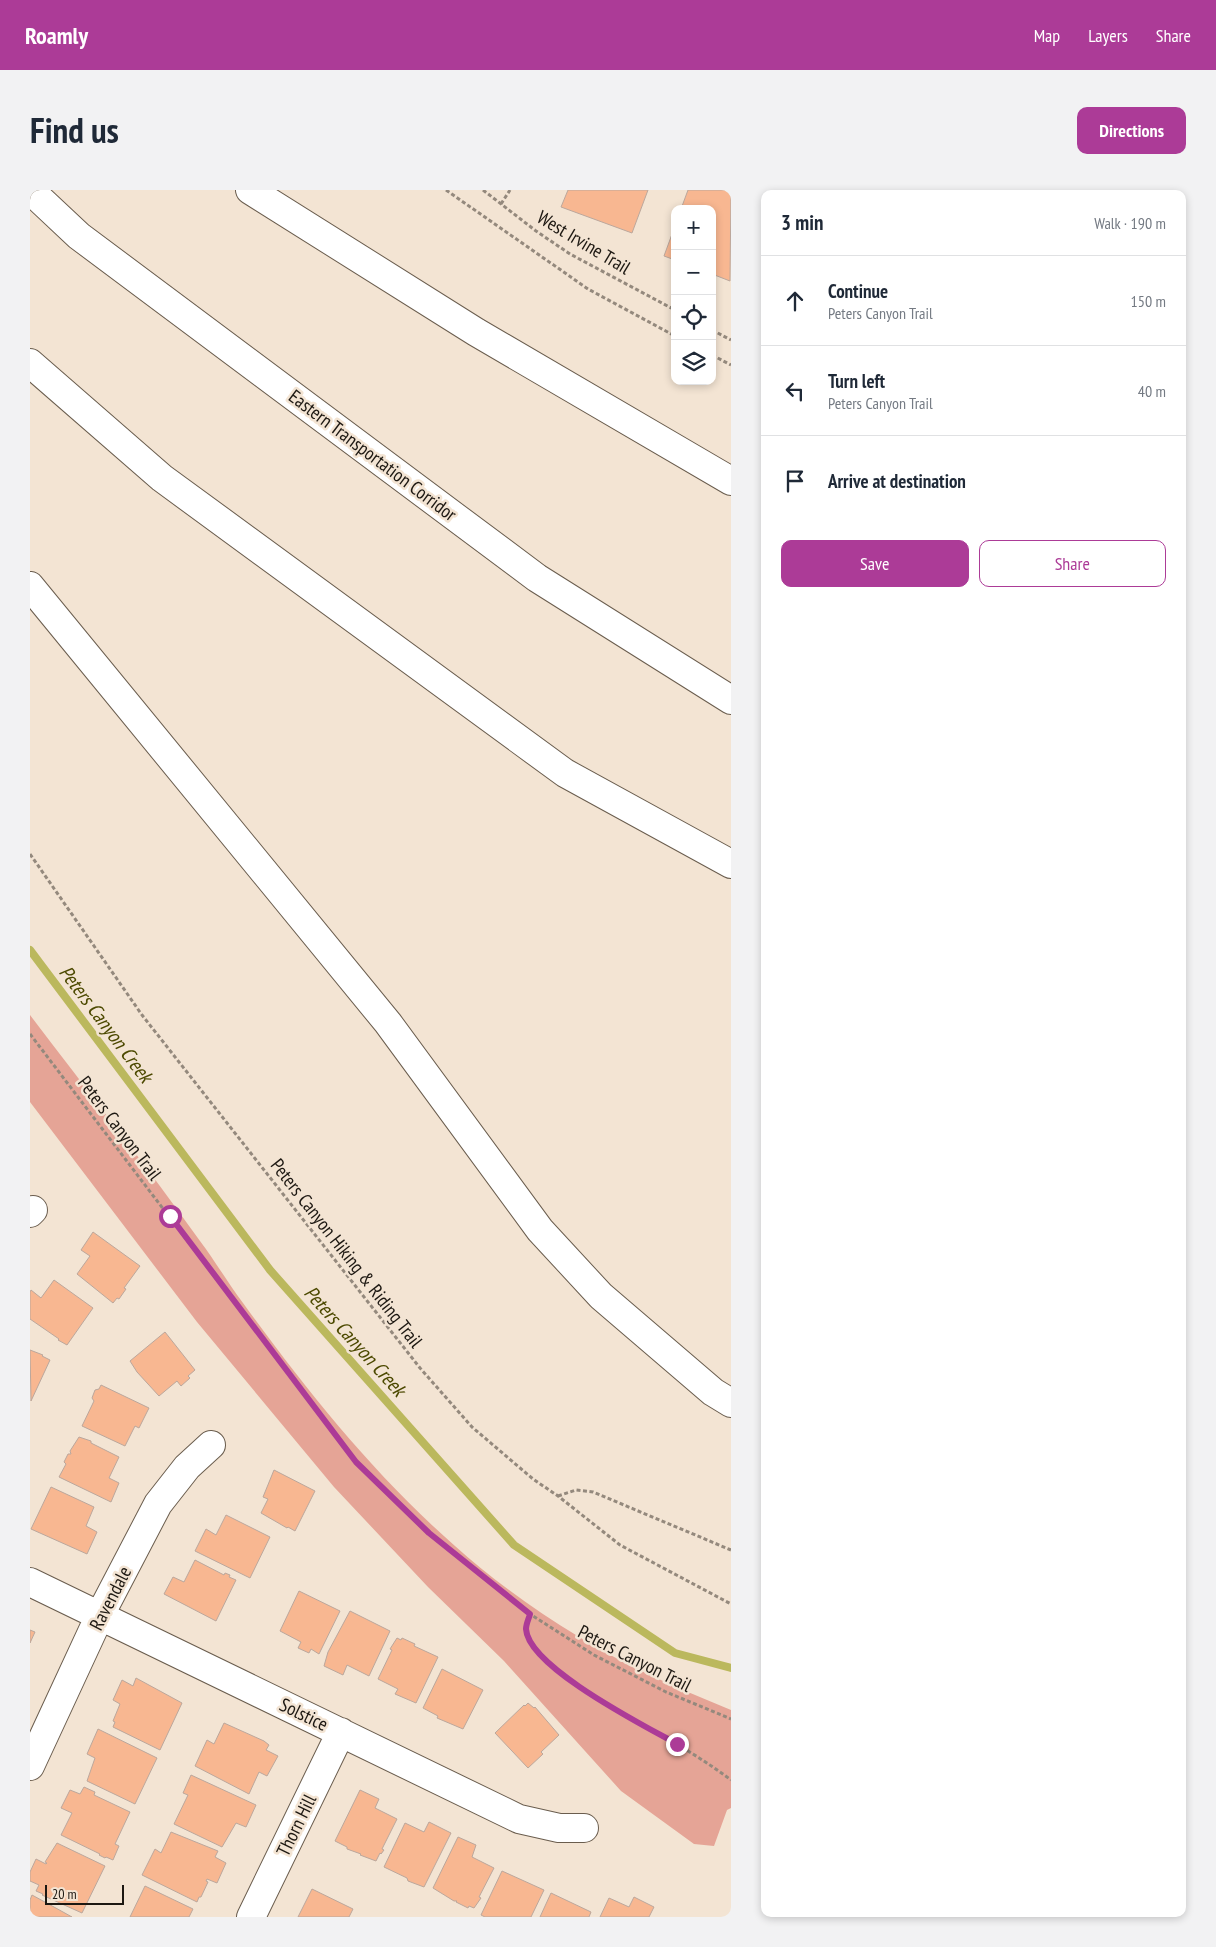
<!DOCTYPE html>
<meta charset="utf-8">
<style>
:root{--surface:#fff;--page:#f2f2f3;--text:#1f2937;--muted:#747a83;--line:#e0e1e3;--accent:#ac3b97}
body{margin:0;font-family:"PT Sans Narrow",sans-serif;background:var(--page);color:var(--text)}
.controls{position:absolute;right:15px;top:15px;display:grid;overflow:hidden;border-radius:10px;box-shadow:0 2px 8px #0003}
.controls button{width:45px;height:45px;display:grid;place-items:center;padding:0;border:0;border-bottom:1px solid var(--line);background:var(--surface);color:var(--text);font:25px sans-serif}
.scale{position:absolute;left:15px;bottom:12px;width:79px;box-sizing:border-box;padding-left:5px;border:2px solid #1d1812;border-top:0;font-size:14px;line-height:18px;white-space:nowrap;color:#1d1812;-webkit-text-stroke:4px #f3e4d3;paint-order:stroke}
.stop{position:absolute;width:15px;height:15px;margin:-11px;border:4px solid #ac3b97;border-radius:50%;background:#fff}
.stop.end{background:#ac3b97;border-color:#fff;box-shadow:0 1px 5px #0008}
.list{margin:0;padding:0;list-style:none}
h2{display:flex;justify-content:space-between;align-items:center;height:65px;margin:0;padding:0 20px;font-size:21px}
h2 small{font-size:16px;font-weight:400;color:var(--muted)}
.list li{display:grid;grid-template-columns:32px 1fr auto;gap:15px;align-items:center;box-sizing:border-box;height:90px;padding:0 20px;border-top:1px solid var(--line)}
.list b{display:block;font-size:19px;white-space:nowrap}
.list p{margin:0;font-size:16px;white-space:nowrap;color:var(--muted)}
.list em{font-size:16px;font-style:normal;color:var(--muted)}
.actions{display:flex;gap:10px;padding:15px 20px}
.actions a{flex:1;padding:11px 0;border:1px solid var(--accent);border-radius:10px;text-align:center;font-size:18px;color:var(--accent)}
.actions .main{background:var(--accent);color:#fff}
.icon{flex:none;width:28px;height:28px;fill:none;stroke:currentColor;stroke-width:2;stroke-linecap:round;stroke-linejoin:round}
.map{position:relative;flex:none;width:701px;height:1727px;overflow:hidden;border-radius:10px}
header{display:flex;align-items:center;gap:30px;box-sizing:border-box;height:70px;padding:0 25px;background:var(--accent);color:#fff}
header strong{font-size:24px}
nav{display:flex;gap:28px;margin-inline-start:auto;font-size:18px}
.intro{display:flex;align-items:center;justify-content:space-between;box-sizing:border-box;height:120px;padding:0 30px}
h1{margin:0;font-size:35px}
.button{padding:12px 22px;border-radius:10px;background:var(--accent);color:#fff;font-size:18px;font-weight:700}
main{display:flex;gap:30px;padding:0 30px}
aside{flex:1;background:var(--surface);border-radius:10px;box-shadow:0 2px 8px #0003}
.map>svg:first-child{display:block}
.green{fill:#e5a496}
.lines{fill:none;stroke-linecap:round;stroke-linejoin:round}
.stream{stroke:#bbb85d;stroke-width:8}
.building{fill:#f8b791;stroke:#bba79c}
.minor-casing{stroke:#6a5d4e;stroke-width:30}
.motorway-casing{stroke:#6a5d4e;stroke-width:30}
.path{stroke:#94897d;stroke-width:3;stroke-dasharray:4 2.5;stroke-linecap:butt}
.minor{stroke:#fff;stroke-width:28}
.motorway{stroke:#fff;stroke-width:28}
.route{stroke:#ac3b97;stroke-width:6}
.labels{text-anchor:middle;stroke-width:5;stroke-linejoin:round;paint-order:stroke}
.street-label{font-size:19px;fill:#1d1812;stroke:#f3e4d3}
.water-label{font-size:20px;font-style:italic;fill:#4c4900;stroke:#f3e4d3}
</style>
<header>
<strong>Roamly</strong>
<nav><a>Map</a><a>Layers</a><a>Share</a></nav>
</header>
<div class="intro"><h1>Find us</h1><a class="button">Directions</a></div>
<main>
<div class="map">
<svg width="701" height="1727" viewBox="0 0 701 1727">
<rect width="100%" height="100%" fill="#f3e4d3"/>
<path class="green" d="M0 825C57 900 115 974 170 1051 185 1071 198 1093 213 1113 276 1200 344 1285 425 1356 478 1404 553 1454 618 1484 645 1497 673 1508 701 1520V1618L697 1620 684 1656 664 1654 591 1601 474 1471 398 1397 304 1297 167 1132 0 912Z"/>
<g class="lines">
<path class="stream" d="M0 760 240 1080 484 1355 645 1463 701 1478"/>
</g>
<path class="building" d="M538 0H618L602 43 531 17Z
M658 0H701L700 91 682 84V19H651Z
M645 36V70L634 66Z
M63 1042 110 1076 94 1098 96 1099 89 1109 87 1108 83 1113 47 1084 60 1066 51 1060Z
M24 1090 63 1118 37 1155 28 1150 29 1149 0 1129V1102L1 1100 11 1108Z
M135 1142 165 1180 158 1186 160 1188 151 1196 147 1191 129 1206 107 1182 100 1171Z
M0 1160 13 1165 12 1166 20 1170 1 1211Z
M71 1195 119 1218 109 1238 105 1236 95 1256 52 1236 64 1211 62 1208 65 1200 69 1199Z
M49 1247 61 1251V1253L89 1267 79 1288 89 1293 81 1312 29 1287 36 1274 34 1272 38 1264H41L40 1261Z
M244 1280 285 1301 265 1341 258 1337 257 1338 231 1323 238 1309 233 1307Z
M21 1297 64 1317 56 1336 67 1342 57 1364 1 1339Z
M196 1325 240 1347 220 1388 165 1361 176 1339 186 1345Z
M165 1370 194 1385 195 1383 200 1385 199 1387 206 1390 186 1431 134 1404 143 1387 154 1392Z
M269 1401 310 1421 289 1464 281 1459 279 1463 268 1458 271 1452 250 1441Z
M320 1421 360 1441 339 1486 317 1475 313 1485 294 1476 298 1462Z
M0 1440 5 1442 0 1453Z
M367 1448 371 1450 372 1448 385 1454 384 1456 408 1467 386 1513 365 1504 368 1499 348 1489 362 1460 360 1459Z
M412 1479 453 1500 433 1539 407 1528 408 1526 393 1518Z
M106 1488 152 1513 130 1560 83 1537 85 1532 83 1531 90 1514 83 1510 92 1490 103 1496Z
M498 1513 504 1518 505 1517 529 1545 511 1562 513 1564 498 1578 465 1543 494 1515 495 1516Z
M194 1533 234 1551 239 1555 236 1560 248 1566 237 1586 229 1582 219 1604 165 1576 177 1550 184 1554Z
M68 1539 127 1568 105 1614 57 1591 65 1568 57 1564Z
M161 1585 226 1615 216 1637 206 1633 192 1657 144 1634 158 1605 153 1603Z
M54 1597 65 1602 64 1605 100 1622 85 1654 89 1656 83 1670 76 1667 75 1668 69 1665 70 1664 31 1645 42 1623 31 1618 40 1600 50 1604Z
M330 1600 349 1609 345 1618 367 1629 352 1659 354 1660 351 1664 350 1663 346 1671 330 1665 331 1664 317 1659V1657L305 1651Z
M399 1632 421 1643 394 1697 378 1691 377 1688 354 1677 375 1633 394 1642Z
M141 1642 188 1661 185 1667 196 1673 187 1693 177 1689 176 1691 178 1692 171 1707H169L167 1712 112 1685 125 1659 131 1663Z
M428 1647 446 1655 442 1667 464 1678 449 1707 451 1708 444 1718 439 1716 438 1718 426 1712 427 1711H424L403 1698Z
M27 1653 75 1676 52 1723 12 1705 13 1704 6 1701 9 1695 0 1691V1682L6 1669 16 1674 17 1673 15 1672Z
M472 1681 514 1700 501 1727H455L451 1725Z
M115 1696 163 1719 159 1727H100Z
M282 1699 323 1719 319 1727H268Z
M521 1703 561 1722 559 1727H510Z
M2 1705 24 1717 42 1727H0V1710Z
M604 1707 624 1717 619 1727H570L579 1708 599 1717Z"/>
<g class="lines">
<defs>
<path id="minor" d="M0 1023 3 1020
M0 1392 489 1629 529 1638H554
M0 1576 70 1425 128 1314 157 1277 181 1255
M221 1727 311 1542"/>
<path id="motorway" d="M0 0 49 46 507 388 701 510
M220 0 446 142 701 291
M0 173 132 288 535 583 701 674
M0 396 358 833 510 1040 571 1106 683 1202 701 1213"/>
</defs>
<use href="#minor" class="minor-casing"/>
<use href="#motorway" class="motorway-casing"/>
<path class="path" d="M416 0 558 99 645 146
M453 0 506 41 540 64 645 120
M471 14 480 0
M682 140 701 150
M682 165 701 175
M0 664 112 825 390 1178 442 1237 503 1289 528 1306 590 1355 701 1414
M0 844 326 1272 399 1343 500 1424 564 1465 636 1502 701 1529
M528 1306 546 1300 563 1302 701 1360
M500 1424C496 1438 496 1446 505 1459 525 1486 572 1511 601 1528 635 1547 669 1566 701 1590"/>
<use href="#minor" class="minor"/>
<use href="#motorway" class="motorway"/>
</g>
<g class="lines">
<path class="route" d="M140 1026 326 1272 399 1343 500 1424C499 1428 496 1434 496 1439 498 1477 615 1536 647 1554"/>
</g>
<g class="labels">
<g class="street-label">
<text transform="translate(554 52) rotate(31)" y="7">West Irvine Trail</text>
<text transform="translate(343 265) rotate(37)" y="7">Eastern Transportation Corridor</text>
<text transform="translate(90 938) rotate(53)" y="7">Peters Canyon Trail</text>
<text transform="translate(317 1063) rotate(52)" y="7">Peters Canyon Hiking &amp; Riding Trail</text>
<text transform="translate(80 1408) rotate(-63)" y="7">Ravendale</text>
<text transform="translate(605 1468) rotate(27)" y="7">Peters Canyon Trail</text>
<text transform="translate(274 1524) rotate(26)" y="7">Solstice</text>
<text transform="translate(266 1635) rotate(-64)" y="7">Thorn Hill</text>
</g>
<g class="water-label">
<text transform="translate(76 834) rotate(53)" y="7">Peters Canyon Creek</text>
<text transform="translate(325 1151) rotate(48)" y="7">Peters Canyon Creek</text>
</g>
</g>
</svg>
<div class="controls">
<button>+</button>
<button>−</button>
<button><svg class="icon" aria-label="locate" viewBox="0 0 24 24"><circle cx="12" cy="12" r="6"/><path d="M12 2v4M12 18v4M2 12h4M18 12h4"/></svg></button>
<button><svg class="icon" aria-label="layers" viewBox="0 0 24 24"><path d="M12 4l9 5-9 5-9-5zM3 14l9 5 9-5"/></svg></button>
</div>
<div class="scale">20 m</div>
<div class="stop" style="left:140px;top:1026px"></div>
<div class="stop end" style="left:647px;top:1554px"></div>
</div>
<aside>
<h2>3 min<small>Walk · 190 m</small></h2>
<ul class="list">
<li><svg class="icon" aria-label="ahead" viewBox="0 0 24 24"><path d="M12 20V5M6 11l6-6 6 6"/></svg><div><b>Continue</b><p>Peters Canyon Trail</p></div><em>150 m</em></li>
<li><svg class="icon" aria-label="left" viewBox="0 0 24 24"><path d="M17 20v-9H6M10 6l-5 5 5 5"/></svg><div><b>Turn left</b><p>Peters Canyon Trail</p></div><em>40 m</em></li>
<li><svg class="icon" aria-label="arrive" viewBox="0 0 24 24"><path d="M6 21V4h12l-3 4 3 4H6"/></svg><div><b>Arrive at destination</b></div></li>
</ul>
<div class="actions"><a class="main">Save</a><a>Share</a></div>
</aside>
</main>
